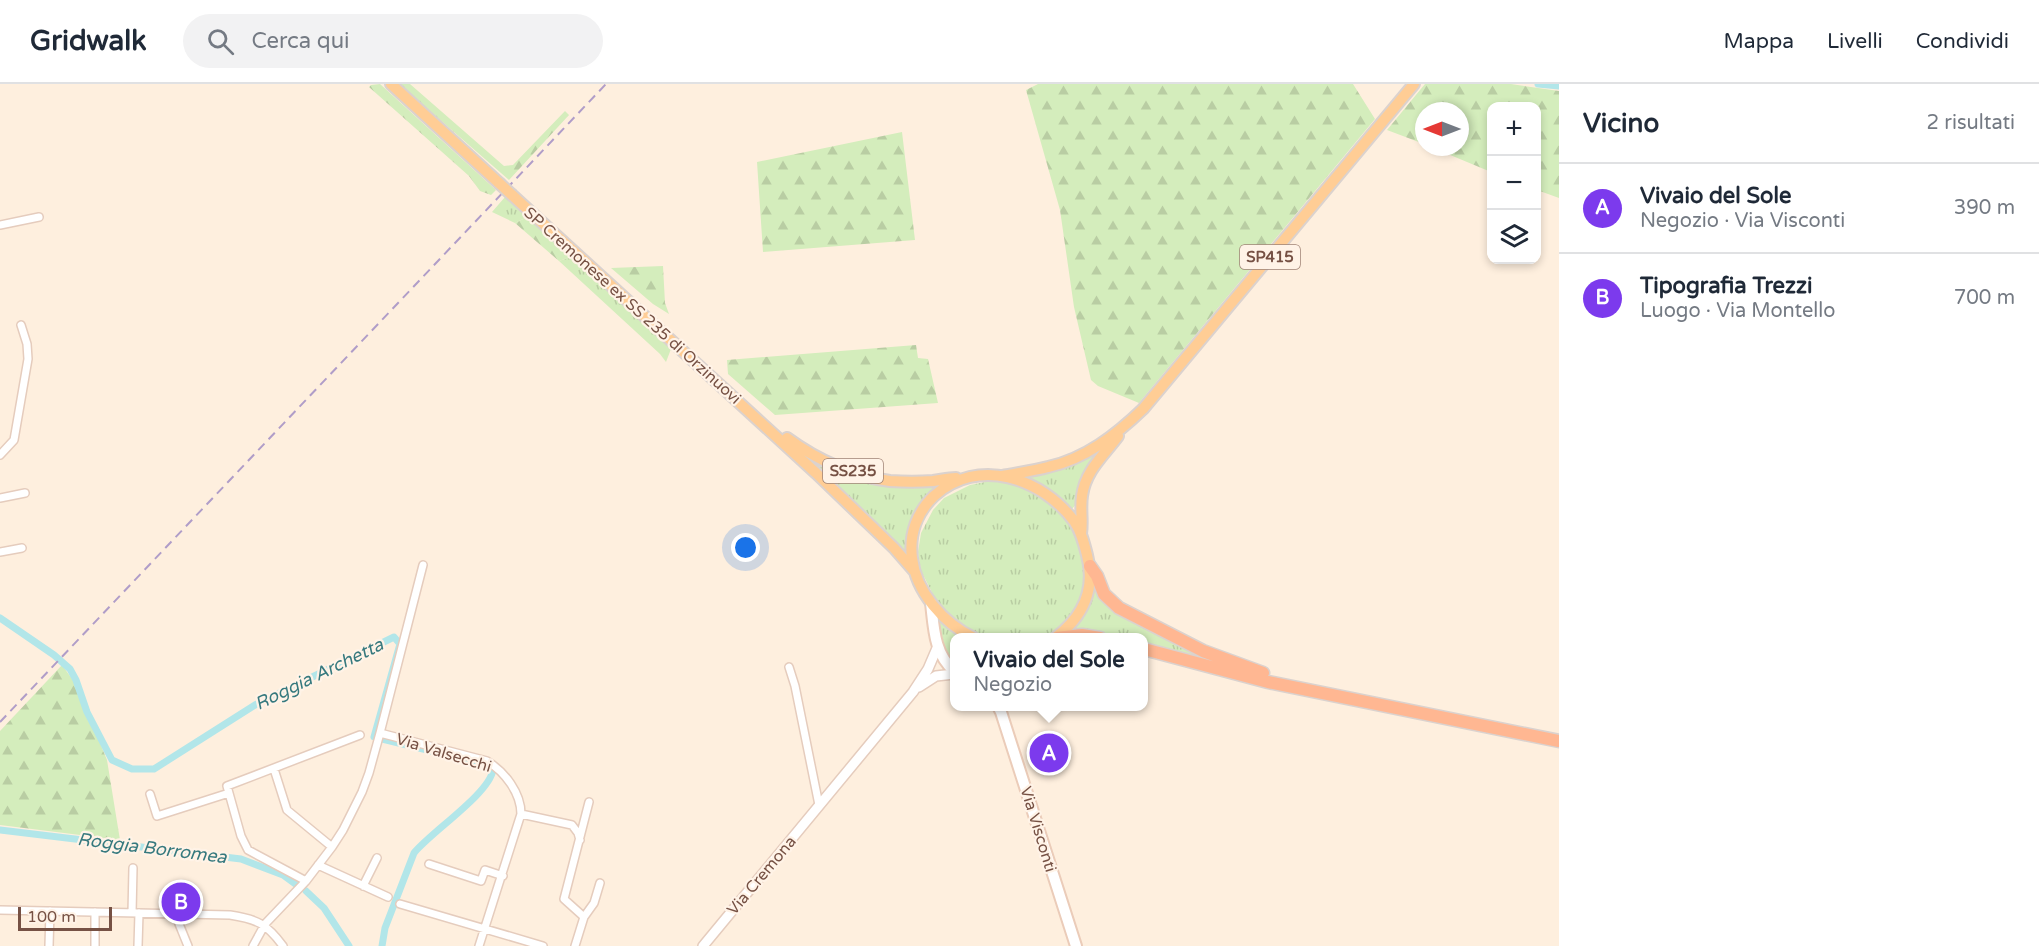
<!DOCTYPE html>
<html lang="it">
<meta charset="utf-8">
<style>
:root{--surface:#fff;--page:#f2f2f3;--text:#1f2937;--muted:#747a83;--line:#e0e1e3;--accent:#7c3aed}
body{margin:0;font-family:"Varela Round",sans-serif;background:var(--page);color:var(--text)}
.controls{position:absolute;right:18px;top:18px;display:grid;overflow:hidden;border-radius:12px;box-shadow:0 3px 9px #0003}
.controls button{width:54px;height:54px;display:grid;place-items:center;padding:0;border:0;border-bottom:2px solid var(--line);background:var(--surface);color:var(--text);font:30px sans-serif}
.compass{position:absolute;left:1415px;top:18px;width:54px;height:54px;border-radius:50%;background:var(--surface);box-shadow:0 3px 9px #0003;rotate:270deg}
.scale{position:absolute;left:18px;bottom:15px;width:94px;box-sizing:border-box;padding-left:6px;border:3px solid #765144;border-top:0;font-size:16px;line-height:21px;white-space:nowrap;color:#765144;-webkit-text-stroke:4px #fff3e7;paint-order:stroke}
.you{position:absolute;left:746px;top:464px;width:21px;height:21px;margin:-15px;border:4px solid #fff;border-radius:50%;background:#1a73e8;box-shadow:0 0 0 9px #1a73e833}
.badge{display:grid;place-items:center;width:39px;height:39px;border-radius:50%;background:var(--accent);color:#fff;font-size:20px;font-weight:700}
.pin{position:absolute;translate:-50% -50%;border:3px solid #fff;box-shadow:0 2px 6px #0006}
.popup{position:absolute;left:950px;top:549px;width:198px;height:78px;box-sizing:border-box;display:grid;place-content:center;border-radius:12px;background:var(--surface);filter:drop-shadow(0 2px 4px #0005);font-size:20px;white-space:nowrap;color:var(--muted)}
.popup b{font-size:22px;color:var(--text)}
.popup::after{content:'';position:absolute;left:50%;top:100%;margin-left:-12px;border:12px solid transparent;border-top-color:var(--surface)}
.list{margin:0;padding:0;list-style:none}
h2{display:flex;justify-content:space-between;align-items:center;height:78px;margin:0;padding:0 24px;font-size:26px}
h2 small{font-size:20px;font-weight:400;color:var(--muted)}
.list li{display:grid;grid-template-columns:39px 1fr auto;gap:18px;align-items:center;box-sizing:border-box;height:90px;padding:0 24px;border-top:2px solid var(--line)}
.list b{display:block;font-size:22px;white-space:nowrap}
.list p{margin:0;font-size:20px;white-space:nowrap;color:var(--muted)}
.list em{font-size:20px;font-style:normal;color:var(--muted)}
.icon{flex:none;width:33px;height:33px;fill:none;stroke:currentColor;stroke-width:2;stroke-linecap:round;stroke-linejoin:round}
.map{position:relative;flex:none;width:1559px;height:862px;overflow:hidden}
header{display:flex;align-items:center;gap:36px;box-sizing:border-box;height:84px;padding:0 30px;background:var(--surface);border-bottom:2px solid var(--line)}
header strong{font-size:28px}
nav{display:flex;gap:33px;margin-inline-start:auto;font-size:21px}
.search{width:420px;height:54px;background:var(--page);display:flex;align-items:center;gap:15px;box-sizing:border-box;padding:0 21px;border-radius:33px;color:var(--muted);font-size:22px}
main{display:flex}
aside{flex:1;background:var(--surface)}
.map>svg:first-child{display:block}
.grass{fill:url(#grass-tufts)}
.forest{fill:url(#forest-firs)}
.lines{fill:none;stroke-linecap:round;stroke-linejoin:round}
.canal{stroke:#b2e6e9;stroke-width:7}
.minor-casing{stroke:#e5ccbd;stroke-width:10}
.tertiary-casing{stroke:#e5ccbd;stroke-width:12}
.secondary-casing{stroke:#ebccb9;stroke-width:14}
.primary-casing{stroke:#dbd2ce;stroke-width:14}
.trunk-casing{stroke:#dbd2ce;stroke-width:15}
.minor{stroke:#fff;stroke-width:7}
.tertiary{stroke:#fff;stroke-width:9}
.secondary{stroke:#fff;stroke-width:10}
.primary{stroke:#ffcd95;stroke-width:10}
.trunk{stroke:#ffb792;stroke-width:12}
.rail{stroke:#b09dc8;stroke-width:2;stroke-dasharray:9 6;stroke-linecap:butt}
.primary-bridge-casing{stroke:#dbd2ce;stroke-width:14;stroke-linecap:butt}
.primary-bridge{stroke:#ffcd95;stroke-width:10}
.labels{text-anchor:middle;stroke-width:4.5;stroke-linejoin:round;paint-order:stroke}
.shield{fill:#fff3e7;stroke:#9f8275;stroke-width:1.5}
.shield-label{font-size:15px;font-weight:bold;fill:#765144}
.street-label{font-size:16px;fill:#765144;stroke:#fff3e7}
.water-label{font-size:18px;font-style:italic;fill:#36797e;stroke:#fff3e7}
</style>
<header>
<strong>Gridwalk</strong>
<div class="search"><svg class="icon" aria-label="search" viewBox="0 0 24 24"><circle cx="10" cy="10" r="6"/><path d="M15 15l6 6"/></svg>Cerca qui</div>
<nav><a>Mappa</a><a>Livelli</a><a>Condividi</a></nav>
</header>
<main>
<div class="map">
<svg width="1559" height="862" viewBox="0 0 1559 862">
<defs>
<pattern id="grass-tufts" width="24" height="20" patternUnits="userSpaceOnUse" patternTransform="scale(1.5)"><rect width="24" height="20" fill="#d4edbc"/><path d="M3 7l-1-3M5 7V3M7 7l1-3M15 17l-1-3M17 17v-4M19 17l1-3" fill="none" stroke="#b9cda3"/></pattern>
<pattern id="forest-firs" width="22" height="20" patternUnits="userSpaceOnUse" patternTransform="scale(1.5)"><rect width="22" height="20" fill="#d4edbc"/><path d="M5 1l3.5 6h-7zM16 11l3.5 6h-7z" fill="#b9cda3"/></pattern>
</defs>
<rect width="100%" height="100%" fill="#feefde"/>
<path class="grass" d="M505 113 527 133 515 139 492 128Z
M570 173 671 265 666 278 660 270 559 177Z
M1096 368 1097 371 1082 394 1077 419 1072 425 1048 404 1029 394 1028 392Z
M817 381 838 388 936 402 935 404C912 423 909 441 906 468L904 470 814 382Z
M1001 397 1030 405 1044 411 1080 450 1088 499 1079 526 1053 551 1044 554H987L975 550 958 538 938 520 921 487 918 468 921 449 933 426 944 414 970 401 985 398Z
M1095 502 1213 577 1218 581 1144 562V554L1112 553 1094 549 1075 547 1074 545 1089 523Z
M938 537 943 538 964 553 954 554V582L941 563Z"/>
<path class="forest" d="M380 0 496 106 491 111 480 107 469 92 369 3 371 1Z
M399 0H410L504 82 513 81 565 27 569 31 509 96Z
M1038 0H1353L1375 35 1139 319 1098 302 1091 296 1074 223 1060 126 1026 6Z
M1425 0H1511L1559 7V114L1537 106 1536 22H1492L1491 88 1431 63H1460V27H1424V60L1387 46Z
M902 48 915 156 763 168 757 78Z
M527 133 570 173 559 177 515 139Z
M663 182 665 219 669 230 653 220 611 184Z
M916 261 918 274 928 275 938 319 775 331 728 290 727 276Z
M62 581 75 599 107 676 120 756 0 741V647Z"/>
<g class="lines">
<path class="canal" d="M1538 0 1559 2
M0 534 54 571 70 585 76 596 87 628 112 676 132 685H154L255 621 394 553 400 560 374 653 480 679 493 686C489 710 431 748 414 769L385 844 382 862
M0 746 241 775 283 791 298 802
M306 807 324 824 349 862"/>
<defs>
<path id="minor" d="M0 141 39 133
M0 371 14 356 28 275 27 260 21 241
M0 414 25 409
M0 468 22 464
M789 583 795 602 819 721
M380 649 487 677C505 688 521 709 521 730L479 862
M274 685 287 726 332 763
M150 710 157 732 229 709
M521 730 572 741 578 749 580 756
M429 780 481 797 485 786 503 792
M318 781 388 813
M306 797 248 766 241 752 227 702 360 651
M363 802 377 774
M400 820 543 862
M0 826 230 831C257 835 267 840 283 862
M132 829 133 784
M175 830 188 862
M584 833 564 815 589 718
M49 862 50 827
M95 862V828
M138 862 139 829
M253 862 265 840 306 797 332 763 343 746 362 708 369 689 380 649 423 481
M575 862 584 833 594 819 600 799"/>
<path id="tertiary" d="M919 603 936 592 954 590
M703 862 913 608 928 585 937 564"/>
<path id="secondary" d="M931 519C934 545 934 569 954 587
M998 622 1001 628 1076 862"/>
<path id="primary" d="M391 0 499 99
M512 111 816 389 894 464 915 488
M787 354C817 376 853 392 890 397 904 398 920 398 933 397 941 396 948 394 956 394
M1002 392C1017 389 1033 387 1048 383 1085 375 1116 351 1143 325L1414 0
M1081 450C1083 437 1080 425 1082 412 1085 387 1104 371 1118 352
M974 554C943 539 916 508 912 474 909 450 917 428 934 412 978 372 1042 394 1074 437 1081 447 1084 459 1087 471 1096 505 1083 533 1055 554"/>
<path id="trunk" d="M1090 482 1097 492 1104 510 1119 524 1203 567 1263 589
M1057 554 1082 551 1100 554
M1144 565 1268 598 1559 657"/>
</defs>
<use href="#minor" class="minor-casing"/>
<use href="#tertiary" class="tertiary-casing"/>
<use href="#secondary" class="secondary-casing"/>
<use href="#primary" class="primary-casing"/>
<use href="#trunk" class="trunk-casing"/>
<use href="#minor" class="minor"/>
<use href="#tertiary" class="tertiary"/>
<use href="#secondary" class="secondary"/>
<use href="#primary" class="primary"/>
<use href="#trunk" class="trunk"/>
<path class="rail" d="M0 638 606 0"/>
<defs>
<path id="primary-bridge" d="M499 99 512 111"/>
</defs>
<use href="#primary-bridge" class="primary-bridge-casing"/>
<use href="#primary-bridge" class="primary-bridge"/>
</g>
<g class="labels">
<g class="shield">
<rect x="1240" y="161" width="60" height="24" rx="4.5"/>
<rect x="823" y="375" width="60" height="24" rx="4.5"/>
</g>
<g class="shield-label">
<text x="1270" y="178">SP415</text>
<text x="853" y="392">SS235</text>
</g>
<g class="street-label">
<text transform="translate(633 221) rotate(42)" y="6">SP Cremonese ex SS 235 di Orzinuovi</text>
<text transform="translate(444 668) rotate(17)" y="6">Via Valsecchi</text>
<text transform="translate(1039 745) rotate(73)" y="6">Via Visconti</text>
<text transform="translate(761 791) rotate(-50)" y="6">Via Cremona</text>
</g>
<g class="water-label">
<text transform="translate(319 590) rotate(-26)" y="6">Roggia Archetta</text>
<text transform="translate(152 764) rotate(7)" y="6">Roggia Borromea</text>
</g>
</g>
</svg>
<div class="controls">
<button>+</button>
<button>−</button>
<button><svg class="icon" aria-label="layers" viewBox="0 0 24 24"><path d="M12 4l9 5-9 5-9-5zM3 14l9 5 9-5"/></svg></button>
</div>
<svg class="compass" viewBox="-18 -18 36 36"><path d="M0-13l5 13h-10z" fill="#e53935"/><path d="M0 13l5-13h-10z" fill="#747a83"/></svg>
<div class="scale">100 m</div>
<div class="you"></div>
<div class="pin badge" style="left:1049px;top:669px">A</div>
<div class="popup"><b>Vivaio del Sole</b>Negozio</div>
<div class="pin badge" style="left:181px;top:818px">B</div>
</div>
<aside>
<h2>Vicino<small>2 risultati</small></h2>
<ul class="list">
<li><span class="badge">A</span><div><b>Vivaio del Sole</b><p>Negozio · Via Visconti</p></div><em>390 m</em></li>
<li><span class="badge">B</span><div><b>Tipografia Trezzi</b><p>Luogo · Via Montello</p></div><em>700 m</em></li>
</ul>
</aside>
</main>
